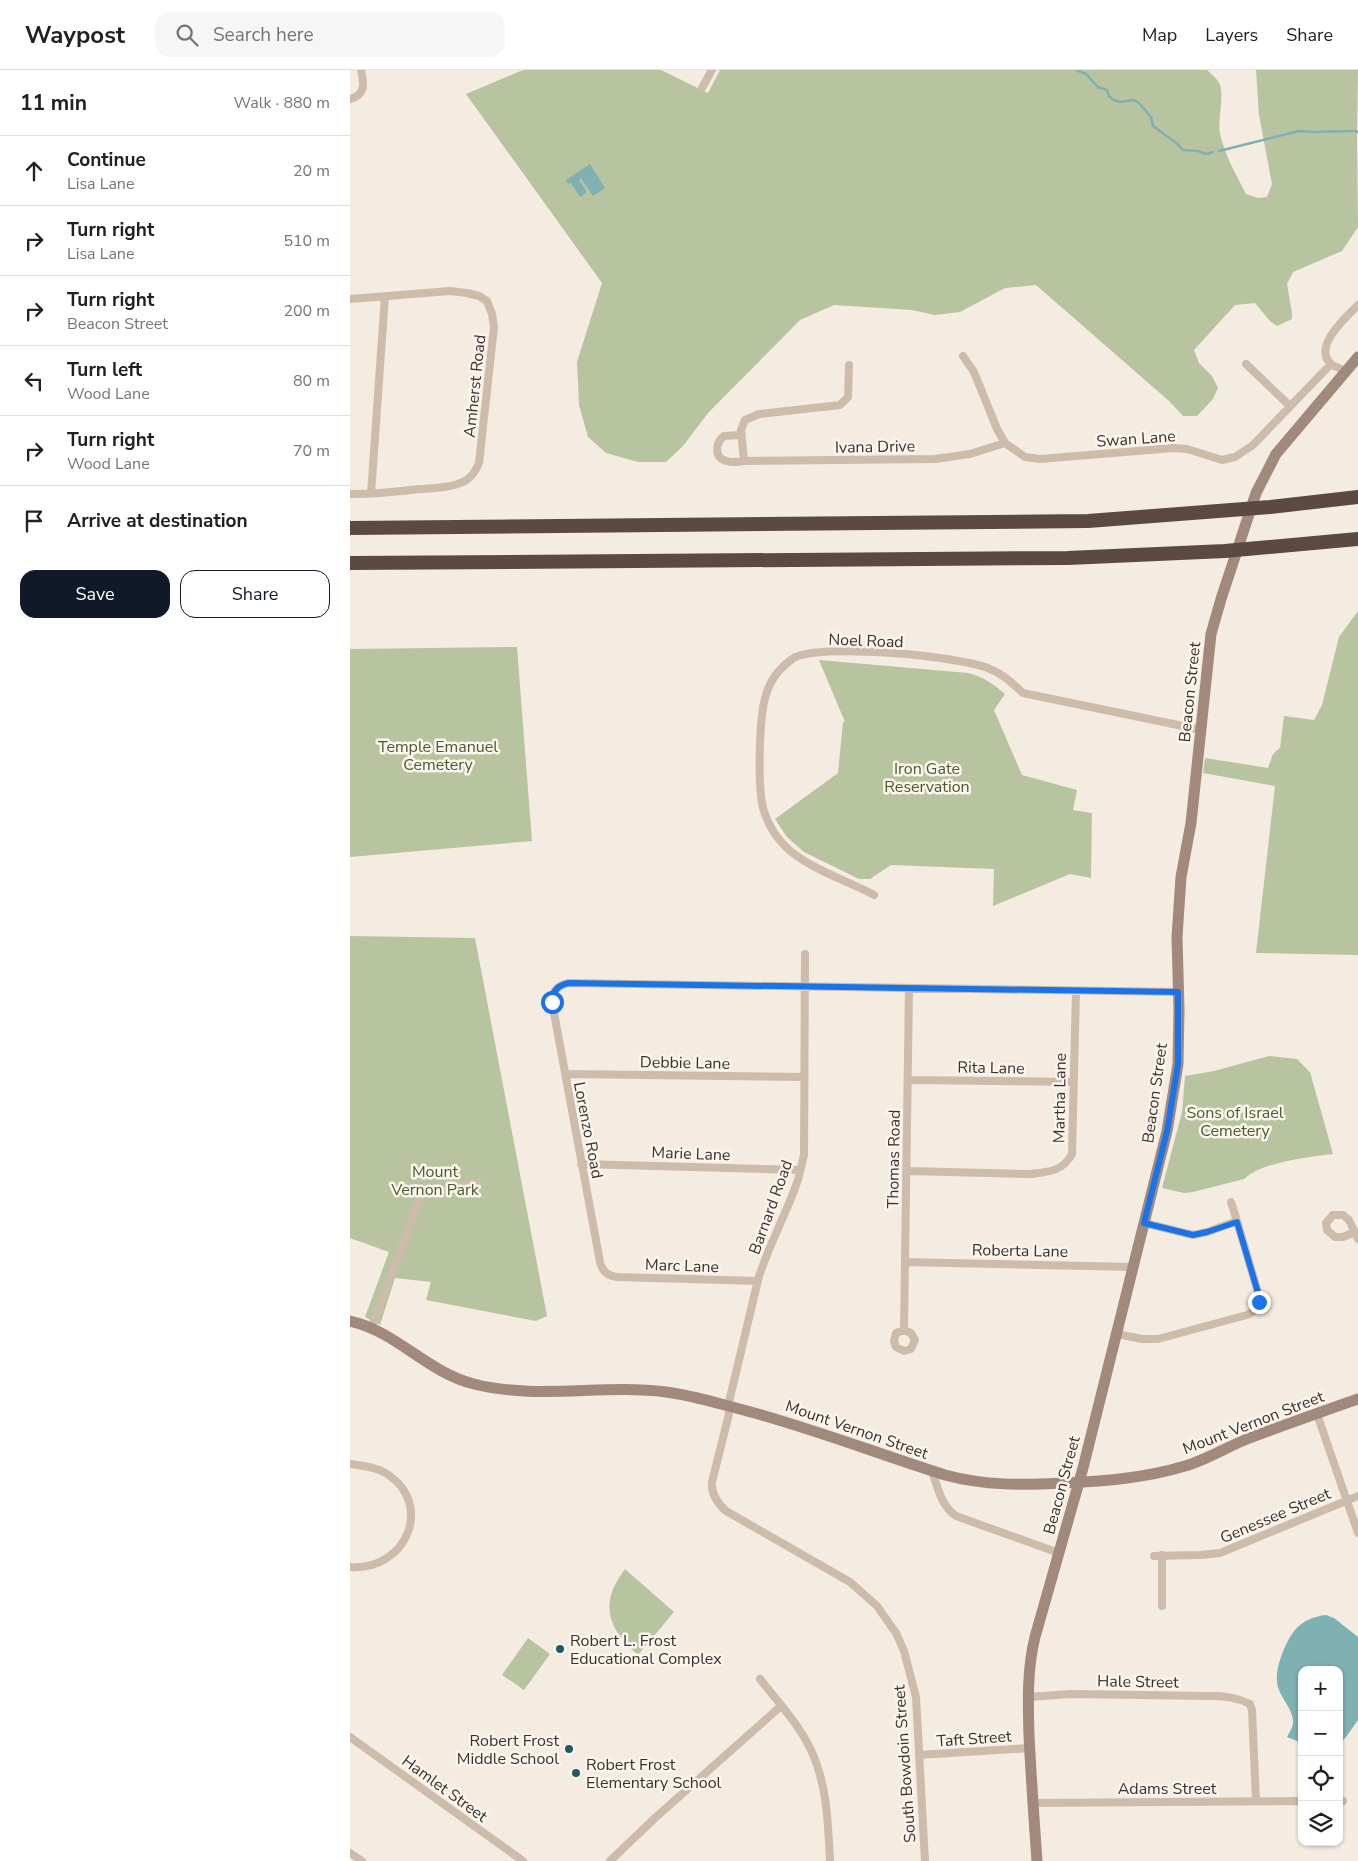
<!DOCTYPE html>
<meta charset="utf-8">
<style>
:root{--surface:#fff;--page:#f6f6f6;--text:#202124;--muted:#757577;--line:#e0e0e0;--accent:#111827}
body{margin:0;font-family:"Nunito Sans",sans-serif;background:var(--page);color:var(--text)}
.controls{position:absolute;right:15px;bottom:15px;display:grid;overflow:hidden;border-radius:10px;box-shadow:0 1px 4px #0004}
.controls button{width:45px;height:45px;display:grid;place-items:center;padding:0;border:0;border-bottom:1px solid var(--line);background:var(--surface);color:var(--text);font:25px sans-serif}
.stop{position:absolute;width:15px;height:15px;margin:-11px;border:4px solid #1a73e8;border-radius:50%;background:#fff}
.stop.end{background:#1a73e8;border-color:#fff;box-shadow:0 1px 5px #0008}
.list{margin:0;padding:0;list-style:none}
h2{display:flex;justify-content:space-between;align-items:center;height:65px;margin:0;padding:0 20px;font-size:21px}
h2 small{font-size:16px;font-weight:400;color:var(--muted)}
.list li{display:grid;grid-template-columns:32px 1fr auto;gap:15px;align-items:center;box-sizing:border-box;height:70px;padding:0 20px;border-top:1px solid var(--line)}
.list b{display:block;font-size:19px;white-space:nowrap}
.list p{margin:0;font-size:16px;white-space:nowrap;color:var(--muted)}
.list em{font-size:16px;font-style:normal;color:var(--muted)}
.actions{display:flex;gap:10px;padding:15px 20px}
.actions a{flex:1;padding:11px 0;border:1px solid var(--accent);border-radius:15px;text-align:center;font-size:18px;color:var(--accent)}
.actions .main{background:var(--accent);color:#fff}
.icon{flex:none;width:28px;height:28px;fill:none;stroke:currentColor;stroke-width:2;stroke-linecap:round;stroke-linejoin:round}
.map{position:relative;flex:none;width:1008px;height:1791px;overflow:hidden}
header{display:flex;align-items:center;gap:30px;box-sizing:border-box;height:70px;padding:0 25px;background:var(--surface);border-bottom:1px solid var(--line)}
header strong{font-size:24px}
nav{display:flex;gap:28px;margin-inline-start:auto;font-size:18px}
.search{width:350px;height:45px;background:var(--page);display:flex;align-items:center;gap:12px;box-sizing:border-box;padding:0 18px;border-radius:15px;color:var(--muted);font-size:19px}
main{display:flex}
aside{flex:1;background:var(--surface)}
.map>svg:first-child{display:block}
.green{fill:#b8c4a0}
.water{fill:#7fb0b2}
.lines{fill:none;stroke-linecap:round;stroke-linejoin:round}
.stream{stroke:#7fb0b2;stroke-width:2.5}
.street{stroke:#cdbbac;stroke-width:8}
.secondary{stroke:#a18a7d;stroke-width:11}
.highway{stroke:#5c4a42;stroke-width:14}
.route{stroke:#1a73e8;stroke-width:6}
.poi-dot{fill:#1f5a5e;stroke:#fbf5ee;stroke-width:2}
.labels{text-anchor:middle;stroke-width:5;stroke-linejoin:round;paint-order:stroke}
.street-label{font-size:16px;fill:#3b302b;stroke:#fbf5ee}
.park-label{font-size:16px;fill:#4a5a2e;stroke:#fbf5ee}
.poi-label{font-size:16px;fill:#3b302b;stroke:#fbf5ee;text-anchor:start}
</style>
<header>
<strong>Waypost</strong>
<div class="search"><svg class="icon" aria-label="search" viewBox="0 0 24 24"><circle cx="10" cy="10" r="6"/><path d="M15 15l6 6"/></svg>Search here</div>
<nav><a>Map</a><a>Layers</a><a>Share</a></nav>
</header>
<main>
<aside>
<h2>11 min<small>Walk · 880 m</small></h2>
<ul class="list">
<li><svg class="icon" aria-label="ahead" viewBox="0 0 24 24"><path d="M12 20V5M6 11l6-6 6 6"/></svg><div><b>Continue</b><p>Lisa Lane</p></div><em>20 m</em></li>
<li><svg class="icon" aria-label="right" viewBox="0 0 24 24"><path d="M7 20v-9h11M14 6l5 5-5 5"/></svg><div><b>Turn right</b><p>Lisa Lane</p></div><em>510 m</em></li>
<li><svg class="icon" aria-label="right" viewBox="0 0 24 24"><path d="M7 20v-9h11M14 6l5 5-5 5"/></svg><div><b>Turn right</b><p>Beacon Street</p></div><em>200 m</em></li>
<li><svg class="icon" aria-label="left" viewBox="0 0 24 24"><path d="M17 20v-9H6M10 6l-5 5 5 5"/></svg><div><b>Turn left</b><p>Wood Lane</p></div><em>80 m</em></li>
<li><svg class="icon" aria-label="right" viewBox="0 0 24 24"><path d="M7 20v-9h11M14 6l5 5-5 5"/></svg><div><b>Turn right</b><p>Wood Lane</p></div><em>70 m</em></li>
<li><svg class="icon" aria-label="arrive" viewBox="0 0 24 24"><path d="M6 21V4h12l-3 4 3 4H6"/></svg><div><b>Arrive at destination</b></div></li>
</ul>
<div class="actions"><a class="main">Save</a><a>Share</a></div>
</aside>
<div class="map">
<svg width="1008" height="1791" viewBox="0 0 1008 1791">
<rect width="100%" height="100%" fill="#f4ebe1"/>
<path class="green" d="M173 0H311L358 23 370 0H857C860 3 865 7 868 11 876 22 867 49 870 64 875 85 886 105 896 124L908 128 917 127 922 114 909 45 906 0H1008L1007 65 1008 157 992 181 943 202 937 214 942 243V249L927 256 920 251 905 233 885 235 844 280 849 293 862 306 868 318 863 329 847 346H833L819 331 686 215 655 218 610 242 585 245 562 240 484 235 450 250 358 343 333 376 316 392H288L256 383 238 367 229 335 227 292 252 213 116 24Z
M1008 541V885L906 883 925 716 853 703 855 688 918 698 923 684 930 678 934 646 964 650 972 635 989 567Z
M167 577 182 771 0 787V579Z
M469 590 618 603C634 607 643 614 655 624L644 640 672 705 727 720 723 740 742 743 741 808 720 804 643 836 644 799 541 795 520 809H509L454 782 437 767 425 749 488 703 493 652H495Z
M0 866 125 868 197 1246 186 1251 76 1230 81 1212 45 1208 30 1255 15 1247 39 1182 0 1168Z
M919 986 947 989 960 1002 983 1084C958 1087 912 1092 894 1109L843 1122 834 1123 812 1118 832 1042 835 1006 864 1001Z
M275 1499 324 1542 288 1585C257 1558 249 1533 275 1499Z
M178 1568 200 1584 174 1620 152 1605Z"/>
<path class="water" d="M240 94 255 118 243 126 231 108 229 110 237 122 230 127 221 113 218 114 216 110Z
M976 1545 984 1548 1008 1567V1650L996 1667 989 1674V1600H952V1673L937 1667C939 1663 943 1657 943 1653 944 1640 931 1629 928 1617 923 1602 935 1572 945 1560 952 1551 965 1546 976 1545Z"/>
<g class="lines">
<path class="stream" d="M726 0 736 4 748 17 757 20 759 26 764 30 770 32 784 30 789 33 801 47 803 56 825 72 833 80 848 81 856 84 863 82
M1005 61 1008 62
M869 81 949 61 964 62 1003 61"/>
<path class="street" d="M352 18 362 0
M0 29C16 25 14 13 11 0
M0 229 100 221 117 223 129 226 137 231 142 244 144 257 129 393C126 400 122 407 115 411 101 418 84 418 69 419 46 422 23 424 0 424
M613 286 624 302 647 359 655 373 675 387 690 389 824 378 837 379 872 390 885 387 903 375 981 294
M896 294 940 336
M499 295 498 327 490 335 409 344 395 350 391 360 394 391 585 389 620 384 655 373
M996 301C992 299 985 297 981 294 962 277 996 247 1008 235
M391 365 374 366C365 373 364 389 377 391 383 393 389 392 394 391
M21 424 35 226
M524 825C498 811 455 797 435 776 425 766 418 754 414 741 407 720 409 646 416 625 420 610 430 598 442 589 467 572 611 586 640 599 653 604 663 614 673 623L852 660
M455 884 454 1085 448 1110 440 1131 418 1182 409 1206 378 1336 379 1344 362 1412C361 1424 367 1433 376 1441L500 1512 527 1536 546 1563 554 1581 566 1627 575 1791
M215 1004 454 1007
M558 1010 723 1012
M231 1094 450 1100
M557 1101 681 1104C699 1102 713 1101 722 1084L726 921
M881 1132 887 1151
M1005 1162 993 1167H985L977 1160 976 1153 983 1145H993L999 1150 1008 1169
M555 1192 784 1197
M408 1211 267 1207C258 1206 252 1201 250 1192L202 932C202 921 208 915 219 913L829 922
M21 1259 71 1125 128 1112
M554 1260 546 1263 544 1271 546 1277 554 1281 561 1279 565 1270 561 1263 554 1260 559 918
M767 1264 792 1269H808L897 1245C905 1242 910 1235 909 1226L887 1151 857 1162 843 1165 794 1153
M967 1344 1008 1463
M0 1394C13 1396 26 1397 37 1404 84 1434 57 1501 0 1497
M582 1401C588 1418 591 1436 606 1446L709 1483
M804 1486 850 1485 870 1483 1008 1426
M812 1536V1485
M410 1609C427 1631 448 1653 460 1678 477 1713 478 1752 480 1791
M678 1627 721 1624 858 1626C874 1626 886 1627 900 1634L902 1640 906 1731
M0 1667 173 1791
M569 1685 680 1678
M989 1731H993
M683 1733 952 1731
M0 1783 12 1791
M260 1791 305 1748 431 1636"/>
<path class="secondary" d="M0 1251C46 1261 78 1303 124 1314 187 1330 252 1314 316 1322 340 1325 363 1332 386 1338 457 1356 525 1383 595 1405 636 1416 673 1415 715 1413 756 1411 795 1408 835 1396 856 1390 877 1377 897 1369 934 1355 971 1342 1008 1329
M687 1791C684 1749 681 1707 679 1665 678 1632 677 1599 685 1567L733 1398 817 1061 828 994 829 940 827 867 831 807 841 753 861 564 871 529 906 423 926 384 1008 287"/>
<path class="highway" d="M0 458 738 451 920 437 1008 427
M0 493 718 488 875 481 1008 469"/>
</g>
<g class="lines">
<path class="route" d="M202 932C202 921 208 915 219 913L828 922V994L817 1061 794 1153 843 1165 857 1162 887 1152 909 1226V1232"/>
</g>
<g class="poi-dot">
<circle cx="210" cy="1579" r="5"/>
<circle cx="219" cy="1679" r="5"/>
<circle cx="226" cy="1703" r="5"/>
</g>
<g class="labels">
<g class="street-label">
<text transform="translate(124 316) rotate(-84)" y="6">Amherst Road</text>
<text transform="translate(786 368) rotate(-4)" y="6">Swan Lane</text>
<text transform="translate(525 376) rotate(-1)" y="6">Ivana Drive</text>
<text transform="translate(516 570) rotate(2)" y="6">Noel Road</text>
<text transform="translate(839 622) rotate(-84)" y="6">Beacon Street</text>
<text transform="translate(335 992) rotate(1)" y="6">Debbie Lane</text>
<text transform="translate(641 997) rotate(1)" y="6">Rita Lane</text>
<text transform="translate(804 1023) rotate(-82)" y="6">Beacon Street</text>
<text transform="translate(709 1028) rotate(-89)" y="6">Martha Lane</text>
<text transform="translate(239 1060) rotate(79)" y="6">Lorenzo Road</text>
<text transform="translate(341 1083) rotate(2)" y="6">Marie Lane</text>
<text transform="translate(543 1089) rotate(-89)" y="6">Thomas Road</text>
<text transform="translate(420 1137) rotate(-70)" y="6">Barnard Road</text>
<text transform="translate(670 1180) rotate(1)" y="6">Roberta Lane</text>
<text transform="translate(332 1195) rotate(2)" y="6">Marc Lane</text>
<text transform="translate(903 1352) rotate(-21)" y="6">Mount Vernon Street</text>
<text transform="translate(507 1359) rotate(19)" y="6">Mount Vernon Street</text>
<text transform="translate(711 1415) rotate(-75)" y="6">Beacon Street</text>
<text transform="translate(925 1445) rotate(-23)" y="6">Genessee Street</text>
<text transform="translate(788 1611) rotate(1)" y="6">Hale Street</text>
<text transform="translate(624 1668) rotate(-4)" y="6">Taft Street</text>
<text transform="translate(554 1694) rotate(-94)" y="6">South Bowdoin Street</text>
<text transform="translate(95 1718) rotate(36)" y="6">Hamlet Street</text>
<text x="817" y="1724">Adams Street</text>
</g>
<g class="park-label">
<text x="88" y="682">Temple Emanuel<tspan x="88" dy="18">Cemetery</tspan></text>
<text x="577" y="704">Iron Gate<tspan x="577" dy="18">Reservation</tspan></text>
<text x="885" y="1048">Sons of Israel<tspan x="885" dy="18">Cemetery</tspan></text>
<text x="85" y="1107">Mount<tspan x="85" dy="18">Vernon Park</tspan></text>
</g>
<g class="poi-label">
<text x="220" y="1576">Robert L. Frost<tspan x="220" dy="18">Educational Complex</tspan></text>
<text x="209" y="1676" text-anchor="end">Robert Frost<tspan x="209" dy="18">Middle School</tspan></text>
<text x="236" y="1700">Robert Frost<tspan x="236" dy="18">Elementary School</tspan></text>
</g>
</g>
</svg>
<div class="controls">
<button>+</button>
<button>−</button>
<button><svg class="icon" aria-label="locate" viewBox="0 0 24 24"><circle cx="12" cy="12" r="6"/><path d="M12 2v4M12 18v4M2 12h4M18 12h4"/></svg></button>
<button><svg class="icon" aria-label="layers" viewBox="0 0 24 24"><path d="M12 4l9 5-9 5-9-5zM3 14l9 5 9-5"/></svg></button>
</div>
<div class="stop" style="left:202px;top:932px"></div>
<div class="stop end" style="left:909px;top:1232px"></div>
</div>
</main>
